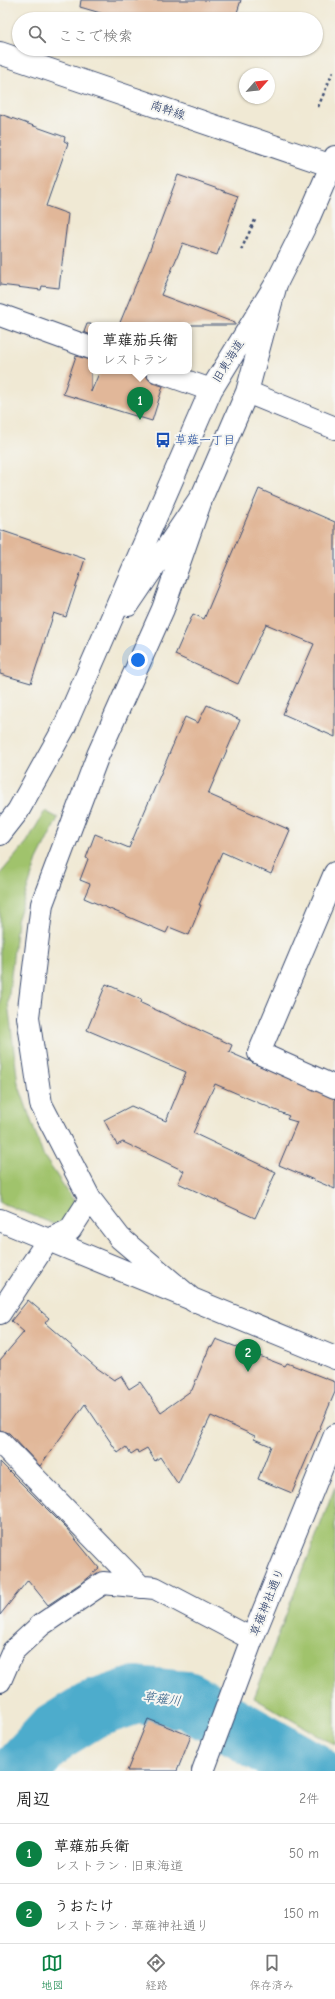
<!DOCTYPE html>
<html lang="ja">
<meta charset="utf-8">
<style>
:root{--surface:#fff;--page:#f2f2f2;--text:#222;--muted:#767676;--line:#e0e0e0;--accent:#0b8043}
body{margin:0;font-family:"Comic Neue","Klee One",sans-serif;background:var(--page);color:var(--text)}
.compass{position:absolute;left:239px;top:68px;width:36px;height:36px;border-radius:50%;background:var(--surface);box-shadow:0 1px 3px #0004;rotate:63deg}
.you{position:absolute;left:138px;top:660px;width:14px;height:14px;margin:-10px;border:3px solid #fff;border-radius:50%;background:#1a73e8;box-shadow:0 0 0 6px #1a73e833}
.badge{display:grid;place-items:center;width:26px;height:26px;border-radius:50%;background:var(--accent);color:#fff;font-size:13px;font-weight:700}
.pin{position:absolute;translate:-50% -33px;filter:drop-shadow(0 1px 2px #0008)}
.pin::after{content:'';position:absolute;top:21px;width:14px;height:12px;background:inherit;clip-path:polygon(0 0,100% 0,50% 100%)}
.popup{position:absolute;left:88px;top:322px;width:104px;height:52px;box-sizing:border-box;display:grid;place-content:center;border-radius:8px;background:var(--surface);filter:drop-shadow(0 1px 3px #0005);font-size:13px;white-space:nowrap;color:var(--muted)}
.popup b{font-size:15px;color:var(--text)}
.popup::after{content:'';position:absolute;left:50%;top:100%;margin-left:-8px;border:8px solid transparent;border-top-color:var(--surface)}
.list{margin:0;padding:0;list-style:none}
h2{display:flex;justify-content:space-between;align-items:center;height:52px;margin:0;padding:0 16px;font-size:17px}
h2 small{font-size:13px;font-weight:400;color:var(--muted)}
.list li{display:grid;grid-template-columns:26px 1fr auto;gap:12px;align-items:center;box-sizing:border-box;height:60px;padding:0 16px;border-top:1px solid var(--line)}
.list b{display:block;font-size:15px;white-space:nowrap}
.list p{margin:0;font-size:13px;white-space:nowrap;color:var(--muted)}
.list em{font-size:13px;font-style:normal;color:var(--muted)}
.icon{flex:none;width:22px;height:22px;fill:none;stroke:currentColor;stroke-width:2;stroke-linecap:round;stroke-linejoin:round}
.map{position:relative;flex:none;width:335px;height:1771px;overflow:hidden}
.search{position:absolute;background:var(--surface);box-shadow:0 1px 3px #0004;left:12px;right:12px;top:12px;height:44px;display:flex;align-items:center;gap:10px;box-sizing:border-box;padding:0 14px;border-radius:22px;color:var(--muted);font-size:15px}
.sheet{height:172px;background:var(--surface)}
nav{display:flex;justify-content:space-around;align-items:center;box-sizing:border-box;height:56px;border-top:1px solid var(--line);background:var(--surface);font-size:11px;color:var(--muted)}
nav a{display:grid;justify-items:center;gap:2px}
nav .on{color:var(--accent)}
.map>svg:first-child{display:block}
.green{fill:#a0c36c;stroke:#5e7965}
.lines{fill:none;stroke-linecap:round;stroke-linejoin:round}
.river{stroke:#4daccc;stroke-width:58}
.building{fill:#e1b799}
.minor-casing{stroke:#3b4b70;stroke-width:24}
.major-casing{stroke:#3b4b70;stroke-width:24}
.path{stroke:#3b4b70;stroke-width:2.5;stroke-dasharray:3 3;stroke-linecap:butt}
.minor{stroke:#fff;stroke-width:22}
.major{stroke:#fff;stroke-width:22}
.labels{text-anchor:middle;stroke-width:4;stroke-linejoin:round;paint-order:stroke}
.street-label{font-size:12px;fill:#1b2f5e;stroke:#f6f6f2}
.transit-label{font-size:12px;fill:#164399;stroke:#f6f6f2;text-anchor:start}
.water-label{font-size:13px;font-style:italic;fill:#2c5b84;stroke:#f6f6f2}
</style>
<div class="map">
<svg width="335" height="1771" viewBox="0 0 335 1771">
<rect width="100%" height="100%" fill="#f6f6f2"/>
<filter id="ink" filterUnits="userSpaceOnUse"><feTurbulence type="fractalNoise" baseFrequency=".025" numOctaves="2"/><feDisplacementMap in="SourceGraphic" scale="8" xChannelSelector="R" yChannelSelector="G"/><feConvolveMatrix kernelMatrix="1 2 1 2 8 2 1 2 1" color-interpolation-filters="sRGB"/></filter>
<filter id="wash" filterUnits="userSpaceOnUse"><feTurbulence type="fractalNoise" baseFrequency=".012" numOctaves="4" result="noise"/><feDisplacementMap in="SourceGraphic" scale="16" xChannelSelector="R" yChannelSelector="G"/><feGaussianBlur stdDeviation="0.9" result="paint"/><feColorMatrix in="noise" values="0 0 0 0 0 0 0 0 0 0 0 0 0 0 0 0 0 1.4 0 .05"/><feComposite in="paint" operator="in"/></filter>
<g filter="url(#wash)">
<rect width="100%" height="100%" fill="#f0e9d4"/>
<path class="green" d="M45 811 58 818 37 860 17 921 8 1003 18 1083 43 1155 76 1204 72 1215 56 1225 0 1202V874L27 842Z
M335 1487V1745L254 1698Z"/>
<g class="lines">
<path class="river" d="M19 1771 54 1733 91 1710 136 1695 187 1700 312 1771"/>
</g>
<g id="blocks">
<path class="building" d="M81 0H241L235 19H121L80 7Z
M0 114 65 137 64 141 68 143 46 206 68 214 59 288 42 286 41 290 0 285Z
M178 175 238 196 217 255 183 243 161 295 235 323V325H119L148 255Z
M87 324H91V335L84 332Z
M76 356 91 360V392L100 371H132L146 376 152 383 163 386 152 421 63 394Z
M259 489 335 522V737L283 714 314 644 266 624 238 684 175 655 193 614 204 619Z
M0 530 85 559 66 617 54 613 31 683 0 674Z
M207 705 240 720 208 794 290 830 271 874 222 852 199 905H201L189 935 169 927 166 933 84 898 90 884 80 880 88 859 86 858 95 834 129 848 185 717 198 723Z
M106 984 142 1000 141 1003 232 1045 229 1052 335 1099V1189L279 1165 297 1122 287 1119 289 1116 215 1084 193 1133 276 1172 255 1218 178 1183 184 1171 123 1142 117 1145 104 1120 131 1106 166 1121 186 1072 87 1030Z
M28 1300 49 1318 45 1323 97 1368 114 1380 121 1376 129 1389 140 1382 161 1412 192 1390 210 1346 212 1347 216 1339 285 1366 287 1363 335 1382V1392L292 1493 258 1479 271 1446 254 1439 255 1436 211 1416 178 1484 160 1457 155 1461 147 1448 138 1453 137 1450 131 1454 126 1447 118 1453 85 1404 40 1466 9 1433 0 1430V1360L24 1332 11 1321Z
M0 1462 67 1529 99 1568 81 1583 48 1605 28 1580 0 1615Z
M148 1719 191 1736 177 1771H127Z"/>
</g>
</g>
<g filter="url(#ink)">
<use href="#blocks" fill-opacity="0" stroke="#3b4b70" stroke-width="1"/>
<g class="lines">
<defs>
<path id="minor" d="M0 315 91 348
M157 371 211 390
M247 392 335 428
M128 605 203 494 247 392 276 284 306 224 335 157
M0 834 18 811 64 728 211 390 276 284
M335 873 259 1053 335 1087
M0 1220 335 1358
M194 1301 120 1238 90 1199 41 1104 28 1017 42 904 98 755 163 609 203 494
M0 1313 48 1240 70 1230 90 1199
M0 1442 141 1587
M0 1681 13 1651 41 1625 103 1583 155 1588 252 1639
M203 1771 252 1639 335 1435"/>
<path id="major" d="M0 53 335 167"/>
</defs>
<use href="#minor" class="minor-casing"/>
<use href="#major" class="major-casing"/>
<path class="path" d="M318 107 333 72
M241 250 256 218"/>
<use href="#minor" class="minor"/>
<use href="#major" class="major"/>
</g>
</g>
<defs>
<symbol id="bus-bare" viewBox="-9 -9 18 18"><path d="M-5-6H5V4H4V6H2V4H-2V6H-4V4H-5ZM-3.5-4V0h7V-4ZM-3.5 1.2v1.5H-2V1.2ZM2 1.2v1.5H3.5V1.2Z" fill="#1a4fb4" stroke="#f6f6f2" stroke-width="2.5" paint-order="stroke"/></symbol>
</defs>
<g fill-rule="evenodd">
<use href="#bus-bare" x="152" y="429" width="22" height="22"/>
</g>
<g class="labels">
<g class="street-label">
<text transform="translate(168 110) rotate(19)" y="4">南幹線</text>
<text transform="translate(228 361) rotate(-58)" y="4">旧東海道</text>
<text transform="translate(267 1602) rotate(-68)" y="4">草薙神社通り</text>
</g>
<g class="transit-label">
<text x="175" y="444">草薙一丁目</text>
</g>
<g class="water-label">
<text transform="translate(162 1698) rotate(7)" y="5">草薙川</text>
</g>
</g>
</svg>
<svg class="compass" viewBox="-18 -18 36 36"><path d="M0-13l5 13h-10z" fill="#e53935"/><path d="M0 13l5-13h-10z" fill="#767676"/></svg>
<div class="you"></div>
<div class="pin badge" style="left:140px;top:420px">1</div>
<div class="popup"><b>草薙茄兵衛</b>レストラン</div>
<div class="pin badge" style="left:248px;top:1372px">2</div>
<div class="search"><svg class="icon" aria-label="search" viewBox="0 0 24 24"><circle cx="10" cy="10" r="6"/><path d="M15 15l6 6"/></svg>ここで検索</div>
</div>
<section class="sheet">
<h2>周辺<small>2件</small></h2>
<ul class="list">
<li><span class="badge">1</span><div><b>草薙茄兵衛</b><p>レストラン · 旧東海道</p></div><em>50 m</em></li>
<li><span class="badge">2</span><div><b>うおたけ</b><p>レストラン · 草薙神社通り</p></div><em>150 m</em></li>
</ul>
</section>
<nav>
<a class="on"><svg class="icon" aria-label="map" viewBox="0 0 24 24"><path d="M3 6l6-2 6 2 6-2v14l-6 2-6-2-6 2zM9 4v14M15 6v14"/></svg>地図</a>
<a><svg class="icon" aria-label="directions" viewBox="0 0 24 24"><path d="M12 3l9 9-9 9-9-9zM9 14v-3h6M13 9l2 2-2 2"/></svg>経路</a>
<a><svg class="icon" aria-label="saved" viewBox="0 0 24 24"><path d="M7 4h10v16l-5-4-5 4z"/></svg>保存済み</a>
</nav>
